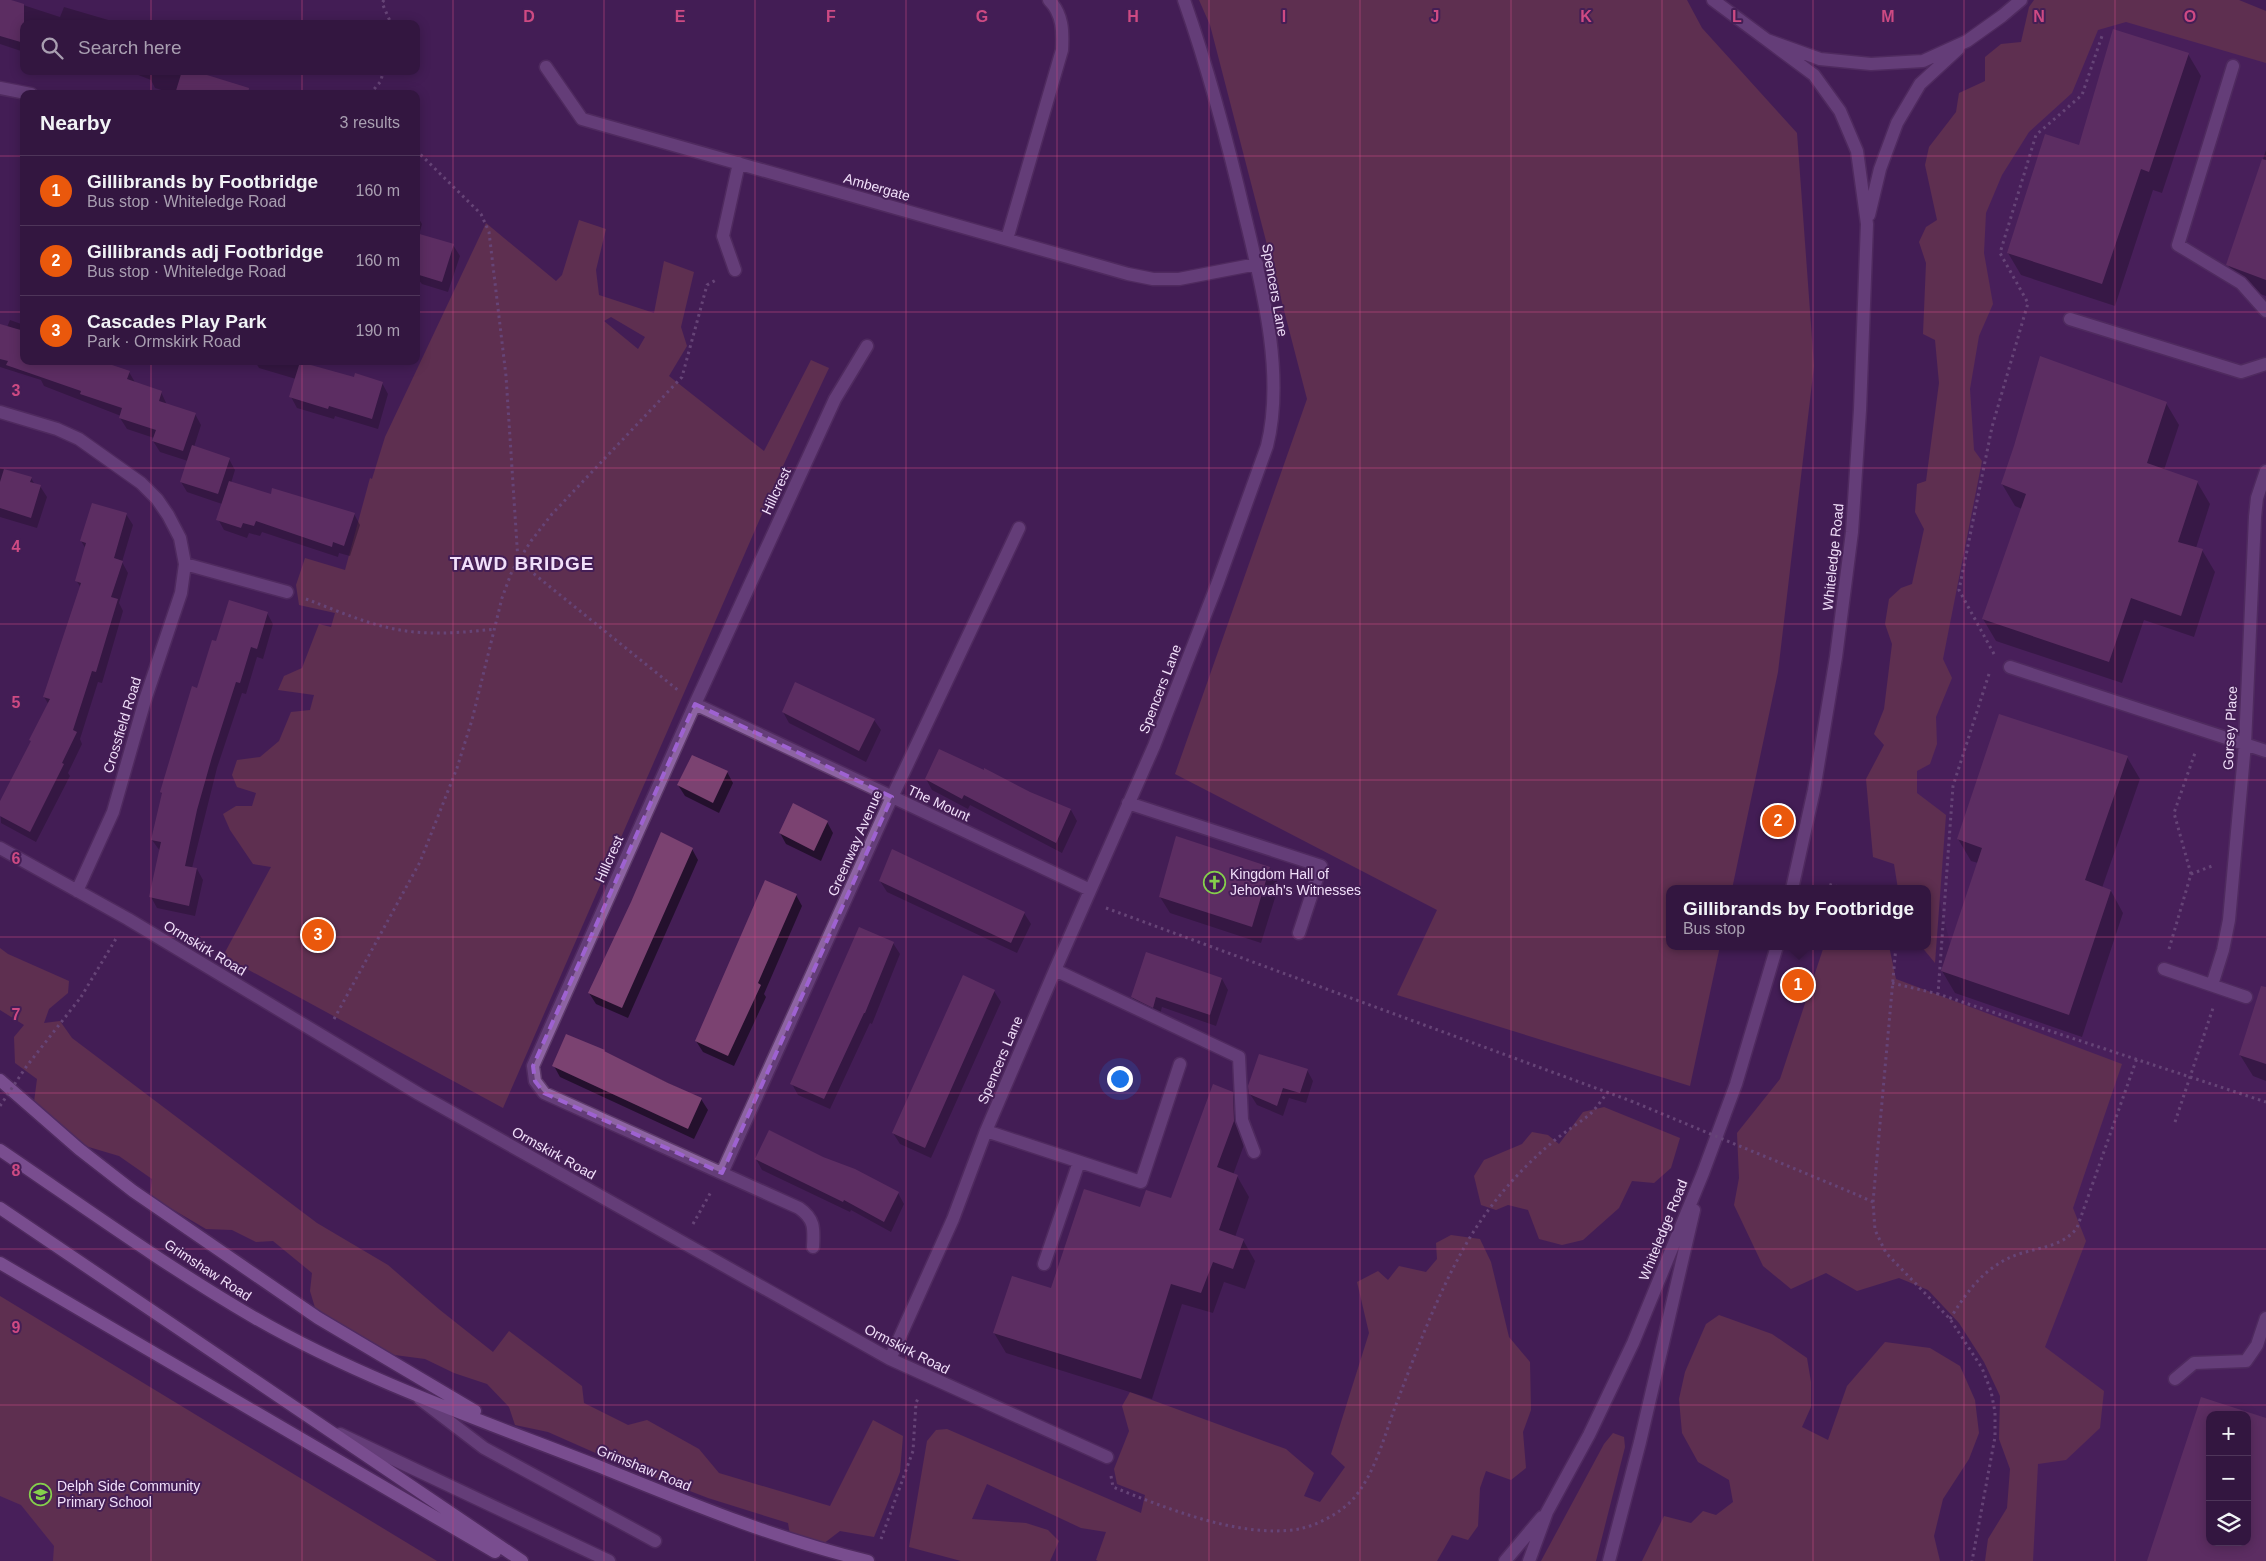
<!DOCTYPE html>
<meta charset="utf-8">
<style>
:root{--surface:#331640;--page:#3e234b;--text:#f1f3f6;--muted:#a99fb1;--line:#4e3559;--accent:#ea580c}
body{margin:0;font-family:Arial,sans-serif;background:var(--page);color:var(--text)}
.controls{position:absolute;right:15px;bottom:15px;display:grid;overflow:hidden;border-radius:10px;box-shadow:0 2px 12px #0003}
.controls button{width:45px;height:45px;display:grid;place-items:center;padding:0;border:0;border-bottom:1px solid var(--line);background:var(--surface);color:var(--text);font:25px sans-serif}
.you{position:absolute;left:1119px;top:1078px;width:18px;height:18px;margin:-12px;border:4px solid #fff;border-radius:50%;background:#1a73e8;box-shadow:0 0 0 8px #1a73e833}
.badge{display:grid;place-items:center;width:32px;height:32px;border-radius:50%;background:var(--accent);color:#fff;font-size:16px;font-weight:700}
.pin{position:absolute;translate:-50% -50%;border:2px solid #fff;box-shadow:0 1px 5px #0006}
.popup{position:absolute;left:1666px;top:885px;width:265px;height:65px;box-sizing:border-box;display:grid;place-content:center;border-radius:10px;background:var(--surface);filter:drop-shadow(0 1px 4px #0005);font-size:16px;white-space:nowrap;color:var(--muted)}
.popup b{font-size:19px;color:var(--text)}
.popup::after{content:'';position:absolute;left:50%;top:100%;margin-left:-10px;border:10px solid transparent;border-top-color:var(--surface)}
.list{margin:0;padding:0;list-style:none}
h2{display:flex;justify-content:space-between;align-items:center;height:65px;margin:0;padding:0 20px;font-size:21px}
h2 small{font-size:16px;font-weight:400;color:var(--muted)}
.list li{display:grid;grid-template-columns:32px 1fr auto;gap:15px;align-items:center;box-sizing:border-box;height:70px;padding:0 20px;border-top:1px solid var(--line)}
.list b{display:block;font-size:19px;white-space:nowrap}
.list p{margin:0;font-size:16px;white-space:nowrap;color:var(--muted)}
.list em{font-size:16px;font-style:normal;color:var(--muted)}
.icon{flex:none;width:28px;height:28px;fill:none;stroke:currentColor;stroke-width:2;stroke-linecap:round;stroke-linejoin:round}
.map{position:relative;flex:none;width:2266px;height:1561px;overflow:hidden}
.search{position:absolute;background:var(--surface);box-shadow:0 2px 12px #0003;left:20px;top:20px;width:400px;height:55px;display:flex;align-items:center;gap:12px;box-sizing:border-box;padding:0 18px;border-radius:10px;color:var(--muted);font-size:19px}
.panel{position:absolute;background:var(--surface);box-shadow:0 2px 12px #0003;left:20px;top:90px;width:400px;height:275px;border-radius:10px}
.map>svg:first-child{display:block}
.built{fill:#4e2361;fill-rule:evenodd}
.green{fill:#7e454b;fill-rule:evenodd}
.shadow{fill:#0007}
.building{fill:#7b4271;fill-rule:evenodd}
.lines{fill:none;stroke-linecap:round;stroke-linejoin:round}
.minor-casing{stroke:#5e3b6b;stroke-width:15}
.major-casing{stroke:#5e3b6b;stroke-width:15}
.path{stroke:#91749f;stroke-width:3;stroke-dasharray:2.5 4;stroke-linecap:butt}
.minor{stroke:#8d64a2;stroke-width:12}
.major{stroke:#bb88d5;stroke-width:12}
.path-bridge{stroke:#91749f;stroke-width:3;stroke-dasharray:2.5 4;stroke-linecap:butt}
.marked{fill:none;stroke:#9e62d1;stroke-width:4;stroke-dasharray:10 6;stroke-linejoin:round}
.grid{fill:none;stroke:#ce4a83;stroke-width:1;stroke-opacity:0.55}
.labels{text-anchor:middle;stroke-width:4;stroke-linejoin:round;paint-order:stroke}
.street-label{font-size:14px;fill:#f1dffa;stroke:#441e55}
.poi-label{font-size:14px;fill:#f1dffa;stroke:#441e55;text-anchor:start}
.district-label{font-size:19px;font-weight:bold;letter-spacing:1px;fill:#f1dffa;stroke:#441e55}
.grid-label{font-size:16px;text-anchor:middle;font-weight:bold;fill:#ce4a83;stroke:#441e55;stroke-width:4;stroke-linejoin:round;paint-order:stroke}
</style>
<div class="map">
<svg width="2266" height="1561" viewBox="0 0 2266 1561">
<rect width="100%" height="100%" fill="#441e55"/>
<path class="built" d="M2063 6 2266 33V1561H2019L2029 1266 1902 747 1974 137ZM2210 1415H2247V1542H2210Z
M0 1443 218 1561H0Z"/>
<path class="green" d="M1199 0H1687L1702 28 1797 133 1814 366 1778 672 1732 889H1669V946H1720L1690 1086 1397 995 1437 910 1175 774 1307 399 1210 25Z
M2034 0H2239L2266 11V63L2126 22 2098 30 2072 93 2029 132 2002 175 1986 213 1984 253 1993 304 1979 336 1970 389 1974 450 1982 461 1943 659 1952 678 1936 717 1937 744 1930 764 1917 771V793L1946 815 1935 963 1921 946H1927V889H1898L1894 864 1873 857 1866 779 1884 745 1874 734 1884 709 1892 644 1885 624 1889 599 1901 588 1912 584 1924 529 1915 512 1917 484 1926 481 1939 383 1935 340 1923 334 1926 263 1919 242 1926 227 1937 220 1925 165 1929 147 1956 112 1959 93 1985 81V57L2001 44 2021 42 2029 7Z
M579 220 606 229 596 270 599 295 654 313 664 261 694 272 681 327 687 346 669 376 764 451 811 360 829 368 783 466 503 1108 223 956 271 867 253 864 230 830 223 814 236 806H252L256 793 237 787 232 775 237 760 260 757 279 741 291 712 310 710 314 695 278 690 284 676 302 668 319 624 331 627 335 613 299 605 296 585 305 558 345 570 370 478 372 479 385 437 486 223 556 281 562 275ZM611 317 645 337 638 349 604 321Z
M1824 946H1889L1896 979 2122 1064 2073 1208 2086 1241 2045 1347 2104 1391 2100 1428 2066 1460 2038 1464 2033 1561H1985L1988 1539 2007 1508 2010 1469 1999 1439 2000 1396 1984 1362 1959 1323 1928 1290 1899 1278 1857 1291 1826 1273 1791 1289 1763 1266 1734 1205 1739 1178 1737 1133 1780 1079Z
M0 948 8 954 69 981 68 993 49 1009 44 1023 60 1021 72 1038 317 1223 388 1265 440 1310 493 1352 509 1331 582 1386 584 1403 628 1425 647 1420 699 1449 719 1473 830 1506 873 1420 903 1436 900 1472 874 1537 840 1531 823 1544 790 1535 788 1523 708 1498 625 1466 548 1432 515 1425 509 1407 487 1384 454 1373 425 1359 387 1354 316 1311 310 1291 312 1273 273 1241 256 1242 232 1230 206 1229 150 1196 152 1179 119 1156 82 1145 34 1102 37 1079 15 1063 14 1037 24 1025 0 1010Z
M1604 1107 1680 1138 1671 1168 1654 1183 1632 1181 1619 1208 1583 1240 1562 1245 1539 1239 1528 1210 1508 1205 1496 1210 1481 1205 1474 1176 1484 1160 1522 1144 1532 1132 1548 1135 1559 1144 1583 1112Z
M1451 1235 1480 1239 1491 1262 1509 1337 1530 1362 1531 1410 1523 1432 1526 1468 1511 1480 1486 1471 1480 1488 1478 1526 1468 1540 1452 1535 1437 1561H1098L1096 1560 1106 1532 1081 1528 987 1484 972 1519 1026 1523 1048 1530 1059 1541 1050 1561H961L909 1547 927 1441 936 1430 947 1429 1141 1513 1145 1495 1117 1484 1114 1469 1129 1431 1122 1406 1130 1392 1286 1449 1314 1473 1304 1496 1320 1502 1345 1467 1331 1454 1369 1333 1357 1282 1378 1271 1388 1280 1399 1266 1426 1272 1437 1259 1436 1243Z
M0 1296 437 1561H53L54 1546 21 1505 0 1496Z
M1719 1315 1772 1334 1807 1358 1811 1382V1407L1802 1427 1828 1440 1847 1386 1885 1342 1930 1348 1960 1366 1975 1400 1979 1433 1969 1459 1943 1499 1934 1536 1940 1561H1642L1664 1516 1691 1523 1703 1511 1716 1515 1733 1502 1729 1480 1698 1462 1682 1433 1679 1399 1685 1372 1706 1324Z
M1613 1433 1624 1437 1625 1447 1596 1561H1541L1604 1444Z"/>
<path class="shadow" d="M0 0 17 3 60 17 64 7 122 24H24V52L0 44Z
M2188 54 2201 76 2162 193 2153 190 2115 306 2021 275 2008 253 2080 147Z
M128 71H190L226 94H174L155 88 151 80Z
M2266 150V296L2240 287 2228 265Z
M416 214 422 224 419 235 453 245 460 256 448 292 422 284 416 277Z
M10 320 24 325V361L129 372 136 384 161 392 167 405 195 414 201 425 194 447 229 459 235 470 231 483 271 496 354 514 360 525 350 556 339 553 338 557 262 532 260 536 249 533 247 538 224 530 218 519 222 504 187 492 181 482 188 461 160 452 153 441 154 438 127 429 120 418 121 416 44 386 41 380 0 367V325L7 327Z
M255 361H302L301 363 355 379 382 383 388 394 378 429 335 416 334 419 297 408 291 397 296 379 259 368Z
M2166 403 2179 425 2164 470 2197 482 2210 504 2196 548 2202 550 2215 572 2194 637 2144 620 2122 683 1996 641 1983 619 2022 509 2015 506 2002 484Z
M0 468 31 478 35 485 40 486 47 497 37 528 0 517Z
M126 514 133 525 122 562 128 573 119 603 123 611 102 683 98 682 80 739 82 744 68 773 70 776 36 842 1 823 0 803 32 742 49 705 44 697 81 588 76 580 86 549 81 541Z
M267 613 273 624 263 659 257 657 246 694 242 693 217 768 192 868 197 869 203 880 195 916 157 908 151 897 160 851 152 840 163 796 161 792 198 689 217 643Z
M783 712 874 720 881 730 866 762 789 723Z
M2127 757 2140 779 2102 888 2111 891 2123 913 2082 1037 1955 993 1942 971 1978 863 1971 861 1958 839Z
M727 772 733 783 719 813 685 796 678 785Z
M926 779 1029 793 1071 810 1077 821 1062 853 970 805 968 809 932 790Z
M827 822 833 833 821 861 786 844 780 833Z
M692 849 698 860 628 1018 596 1004 589 993Z
M1270 868 1279 885 1261 943 1170 913 1160 897Z
M880 881 1024 913 1031 924 1017 953 887 892Z
M796 895 802 906 764 994 766 997 734 1066 703 1052 696 1041Z
M893 943 900 954 872 1024 870 1023 830 1109 798 1095 792 1084Z
M1222 979 1228 990 1216 1026 1162 1007 1159 1018 1139 1008 1132 997Z
M994 991 1001 1002 931 1158 900 1144 893 1133Z
M2266 1027V1081L2253 1076 2240 1055Z
M605 1053 701 1099 708 1110 694 1139 560 1077 554 1066Z
M1307 1070 1313 1081 1306 1103 1289 1098 1283 1116 1257 1105 1250 1094Z
M1232 1093 1244 1114 1245 1142 1233 1175 1237 1176 1249 1197 1235 1237 1243 1240 1255 1261 1245 1289 1224 1282 1213 1313 1182 1304 1152 1399 1006 1353 994 1333 1052 1290 1140 1209 1172 1200Z
M756 1159 898 1193 904 1204 891 1232 851 1210 850 1212 762 1170Z"/>
<path class="building" d="M0 0H11L24 4V43L0 36Z
M2113 29 2189 53 2149 172 2141 169 2102 284 2007 253 2045 134 2079 145Z
M182 71H194L249 88 248 94H175Z
M2262 159 2266 160V280L2226 265Z
M416 233 454 244 442 282 416 274Z
M0 324 24 331V361H100L130 371 127 379 162 391 159 401 196 413 183 451 152 441 156 430 119 418 122 408 80 394 81 391 6 365 8 361 0 359Z
M2040 356 2167 402 2147 463 2198 481 2178 542 2203 549 2181 616 2131 598 2109 662 1982 619 2026 494 2001 484 2014 446Z
M300 362 354 377 355 373 383 382 372 419 329 406 328 409 289 397Z
M192 445 230 458 218 494 180 482Z
M4 469 32 477 30 482 41 485 31 518 0 508V482Z
M229 481 271 494 272 488 355 513 344 546 333 542 332 547 256 521 254 526 243 523 241 528 216 520Z
M92 503 127 513 114 558 123 561 111 597 118 599 96 672 92 671 73 730 77 732 62 763 64 764 30 832 0 816V801L31 741 29 740 50 699 43 697 81 583 75 581 86 543 80 541Z
M229 600 268 612 257 649 251 647 240 683 236 682 212 757 197 810 185 866 197 868 189 906 149 897 161 842 151 840 162 793 160 792 192 686 197 688 212 640 216 641Z
M795 682 875 719 859 751 782 712Z
M1999 714 2128 756 2085 880 2111 890 2069 1015 1941 971 1982 848 1957 839Z
M939 749 984 770V768L1030 792 1071 809 1056 843 964 795 962 799 925 779Z
M692 755 728 771 713 803 677 785Z
M793 803 828 821 814 851 779 833Z
M661 832 693 848 622 1008 588 993 631 902Z
M1176 836 1270 867 1252 927 1159 897Z
M892 849 1025 912 1011 943 879 881Z
M765 880 797 894 758 983 761 985 728 1056 695 1041Z
M859 927 894 942 865 1013H864L824 1099 790 1084Z
M1146 952 1222 978 1210 1015 1156 997 1153 1008 1131 997Z
M963 975 995 990 925 1148 892 1133Z
M2261 986 2266 987V1064L2239 1055Z
M566 1034 605 1050 604 1051 668 1083 702 1098 688 1129 552 1066Z
M1259 1054 1308 1069 1300 1093 1283 1088 1277 1106 1249 1094 1248 1086Z
M1213 1084 1233 1092 1234 1121 1217 1167 1238 1175 1219 1230 1244 1239 1233 1269 1213 1262 1201 1293 1171 1284 1141 1379 993 1333 1012 1276 1051 1288 1084 1189 1140 1207 1146 1190 1171 1198Z
M769 1130 823 1157 855 1169 899 1192 884 1222 844 1200 843 1202 755 1159Z
M2201 1397 2266 1418V1561H2147ZM2210 1415H2247V1542H2210Z"/>
<g class="lines">
<defs>
<path id="minor" d="M1713 0 1767 40 1820 59 1871 64 1923 61 1967 41 2002 16 2021 0
M1767 40 1814 75 1840 111 1857 151 1867 224 1860 410 1852 532 1836 657 1814 790 1792 889
M2233 66 2178 245 2241 283 2266 311
M546 67 582 119 1128 274 1153 279H1179L1257 264
M0 88 31 94
M1869 215 1880 169 1897 123 1920 84 1958 49
M1007 239 1062 50C1063 32 1063 14 1049 0
M735 270 723 236 739 163
M2070 319 2241 372 2266 364
M0 412 57 429 79 439 141 483 157 499 168 515 180 538 185 564 181 593 145 700 113 812 77 891
M185 564 287 592
M2010 667 2266 751
M695 704 1090 890
M1128 803 1321 866 1299 933
M0 848 128 919 419 1094 890 1359 1107 1457
M2164 969 2246 997
M1055 970 1239 1057 1242 1120 1254 1152
M2212 985 2223 950 2229 920 2245 744 2255 517 2257 498 2266 471
M986 1131 1141 1182 1180 1064
M722 1173 892 797 1019 528
M813 1247C814 1229 815 1219 799 1208L544 1093 535 1081 533 1066 695 704 835 399 867 346
M1044 1264 1079 1162
M890 1359 953 1219 986 1131 1055 970 1154 746 1218 582 1267 446C1285 374 1262 287 1245 216 1228 143 1209 71 1184 0
M2175 1379 2194 1363 2246 1361 2257 1345 2266 1318
M420 1399 484 1448 655 1541
M340 1434 609 1561
M1505 1561 1542 1517
M1529 1561 1547 1512 1589 1435 1633 1343 1703 1173 1736 1084 1777 946
M1609 1561 1640 1442 1694 1210"/>
<path id="major" d="M0 1080 79 1149 133 1191 318 1318 475 1411
M0 1150C84 1207 167 1267 255 1318 363 1380 483 1421 598 1466 687 1502 775 1539 868 1561
M0 1208 522 1561
M0 1263 495 1552"/>
</defs>
<use href="#minor" class="minor-casing"/>
<use href="#major" class="major-casing"/>
<path class="path" d="M384 0 382 3 390 21 395 24
M370 94 381 81 383 71
M416 150 481 214 489 232 506 376 518 561 679 691
M306 599C333 609 362 622 390 628 424 636 460 633 495 629
M1994 654 1959 590 1992 427 2028 303 2000 253 2036 135 2082 95 2103 33
M1989 674 1953 786 1938 994 2266 1102
M2191 874 2174 813 2196 750
M1827 889 1828 884 1845 889
M1106 908 1631 1101
M2169 949 2191 874 2212 866
M1892 983 1938 994
M81 997 117 937
M334 1019 420 862 457 768 472 720 502 598 512 571 531 541 552 514 682 377 707 285 716 280
M2175 1122 2213 1008
M1853 1193 1873 1202 1875 1230 1886 1253 1950 1319 1982 1368 1991 1391 1995 1412V1437L1972 1561
M1873 1202 1896 946
M693 1224 712 1190
M1950 1319C1967 1291 1986 1265 2019 1254 2040 1247 2062 1247 2077 1228L2137 1058
M1111 1476 1113 1487C1166 1508 1241 1539 1299 1529 1318 1525 1341 1513 1354 1498 1376 1472 1385 1433 1397 1402 1418 1347 1439 1290 1469 1239 1492 1201 1521 1168 1555 1140 1566 1131 1578 1124 1589 1115 1596 1109 1602 1099 1608 1092
M881 1539 913 1451 916 1403 919 1396"/>
<use href="#minor" class="minor"/>
<use href="#major" class="major"/>
<path class="path-bridge" d="M1631 1101 1853 1193
M0 1106 26 1067 81 997"/>
</g>
<path d="M0 0H2266V1561H0ZM695 704 892 797 722 1173 544 1093 535 1081 533 1066Z" fill="#441e55" fill-opacity=".55" fill-rule="evenodd"/>
<path class="marked" d="M695 704 892 797 722 1173 544 1093 535 1081 533 1066Z"/>
<path class="grid" d="M151 0V24M302 0V24M453 0V1561M604 0V1561M755 0V1561M906 0V1561M1057 0V1561M1209 0V1561M1360 0V1561M1511 0V1561M1662 0V1561M1813 0V1561M1964 0V1561M2115 0V1561M151 71V94M302 71V94M0 156H24M416 156H2266M0 312H24M416 312H2266M151 361V1561M302 361V1561M0 468H2266M0 624H2266M0 780H2266M0 937H2266M0 1093H2266M0 1249H2266M0 1405H2266"/>
<defs>
<symbol id="church-ring" viewBox="-11 -11 22 22"><circle r="9.5" fill="#441e55" stroke="#85cf4c" stroke-width="1.5"/><path d="M-1.2-6h2.4v3.5h3.3v2.4h-3.3V6h-2.4V-.1h-3.3v-2.4h3.3Z" fill="#85cf4c"/></symbol>
<symbol id="school-ring" viewBox="-11 -11 22 22"><circle r="9.5" fill="#441e55" stroke="#85cf4c" stroke-width="1.5"/><path d="M0-5L7-2L0 1L-7-2ZM-4 1L0 2.5L4 1V4Q0 6-4 4Z" fill="#85cf4c"/></symbol>
</defs>
<g fill-rule="evenodd">
<use href="#church-ring" x="1202" y="870" width="25" height="25"/>
<use href="#school-ring" x="28" y="1482" width="25" height="25"/>
</g>
<g class="labels">
<g class="street-label">
<text transform="translate(877 187) rotate(16)" y="5">Ambergate</text>
<text transform="translate(1275 290) rotate(80)" y="5">Spencers Lane</text>
<text transform="translate(776 491) rotate(-65)" y="5">Hillcrest</text>
<text transform="translate(1833 557) rotate(-84)" y="5">Whiteledge Road</text>
<text transform="translate(1160 689) rotate(-69)" y="5">Spencers Lane</text>
<text transform="translate(122 725) rotate(-73)" y="5">Crossfield Road</text>
<text transform="translate(2230 728) rotate(-87)" y="5">Gorsey Place</text>
<text transform="translate(939 803) rotate(25)" y="5">The Mount</text>
<text transform="translate(855 843) rotate(-66)" y="5">Greenway Avenue</text>
<text transform="translate(609 859) rotate(-66)" y="5">Hillcrest</text>
<text transform="translate(205 948) rotate(31)" y="5">Ormskirk Road</text>
<text transform="translate(1000 1060) rotate(-67)" y="5">Spencers Lane</text>
<text transform="translate(554 1153) rotate(29)" y="5">Ormskirk Road</text>
<text transform="translate(1663 1230) rotate(-68)" y="5">Whiteledge Road</text>
<text transform="translate(208 1270) rotate(33)" y="5">Grimshaw Road</text>
<text transform="translate(907 1349) rotate(27)" y="5">Ormskirk Road</text>
<text transform="translate(644 1468) rotate(22)" y="5">Grimshaw Road</text>
</g>
<g class="poi-label">
<text x="1230" y="879">Kingdom Hall of<tspan x="1230" dy="16">Jehovah's Witnesses</tspan></text>
<text x="57" y="1491">Delph Side Community<tspan x="57" dy="16">Primary School</tspan></text>
</g>
<g class="district-label">
<text x="522" y="570">TAWD BRIDGE</text>
</g>
</g>
<g class="grid-label">
<text x="529" y="22">D</text>
<text x="680" y="22">E</text>
<text x="831" y="22">F</text>
<text x="982" y="22">G</text>
<text x="1133" y="22">H</text>
<text x="1284" y="22">I</text>
<text x="1435" y="22">J</text>
<text x="1586" y="22">K</text>
<text x="1737" y="22">L</text>
<text x="1888" y="22">M</text>
<text x="2039" y="22">N</text>
<text x="2190" y="22">O</text>
<text x="16" y="396">3</text>
<text x="16" y="552">4</text>
<text x="16" y="708">5</text>
<text x="16" y="864">6</text>
<text x="16" y="1020">7</text>
<text x="16" y="1176">8</text>
<text x="16" y="1333">9</text>
</g>
</svg>
<div class="controls">
<button>+</button>
<button>−</button>
<button><svg class="icon" aria-label="layers" viewBox="0 0 24 24"><path d="M12 4l9 5-9 5-9-5zM3 14l9 5 9-5"/></svg></button>
</div>
<div class="you"></div>
<div class="pin badge" style="left:1798px;top:985px">1</div>
<div class="popup"><b>Gillibrands by Footbridge</b>Bus stop</div>
<div class="pin badge" style="left:1778px;top:821px">2</div>
<div class="pin badge" style="left:318px;top:935px">3</div>
<div class="search"><svg class="icon" aria-label="search" viewBox="0 0 24 24"><circle cx="10" cy="10" r="6"/><path d="M15 15l6 6"/></svg>Search here</div>
<section class="panel">
<h2>Nearby<small>3 results</small></h2>
<ul class="list">
<li><span class="badge">1</span><div><b>Gillibrands by Footbridge</b><p>Bus stop · Whiteledge Road</p></div><em>160 m</em></li>
<li><span class="badge">2</span><div><b>Gillibrands adj Footbridge</b><p>Bus stop · Whiteledge Road</p></div><em>160 m</em></li>
<li><span class="badge">3</span><div><b>Cascades Play Park</b><p>Park · Ormskirk Road</p></div><em>190 m</em></li>
</ul>
</section>
</div>
